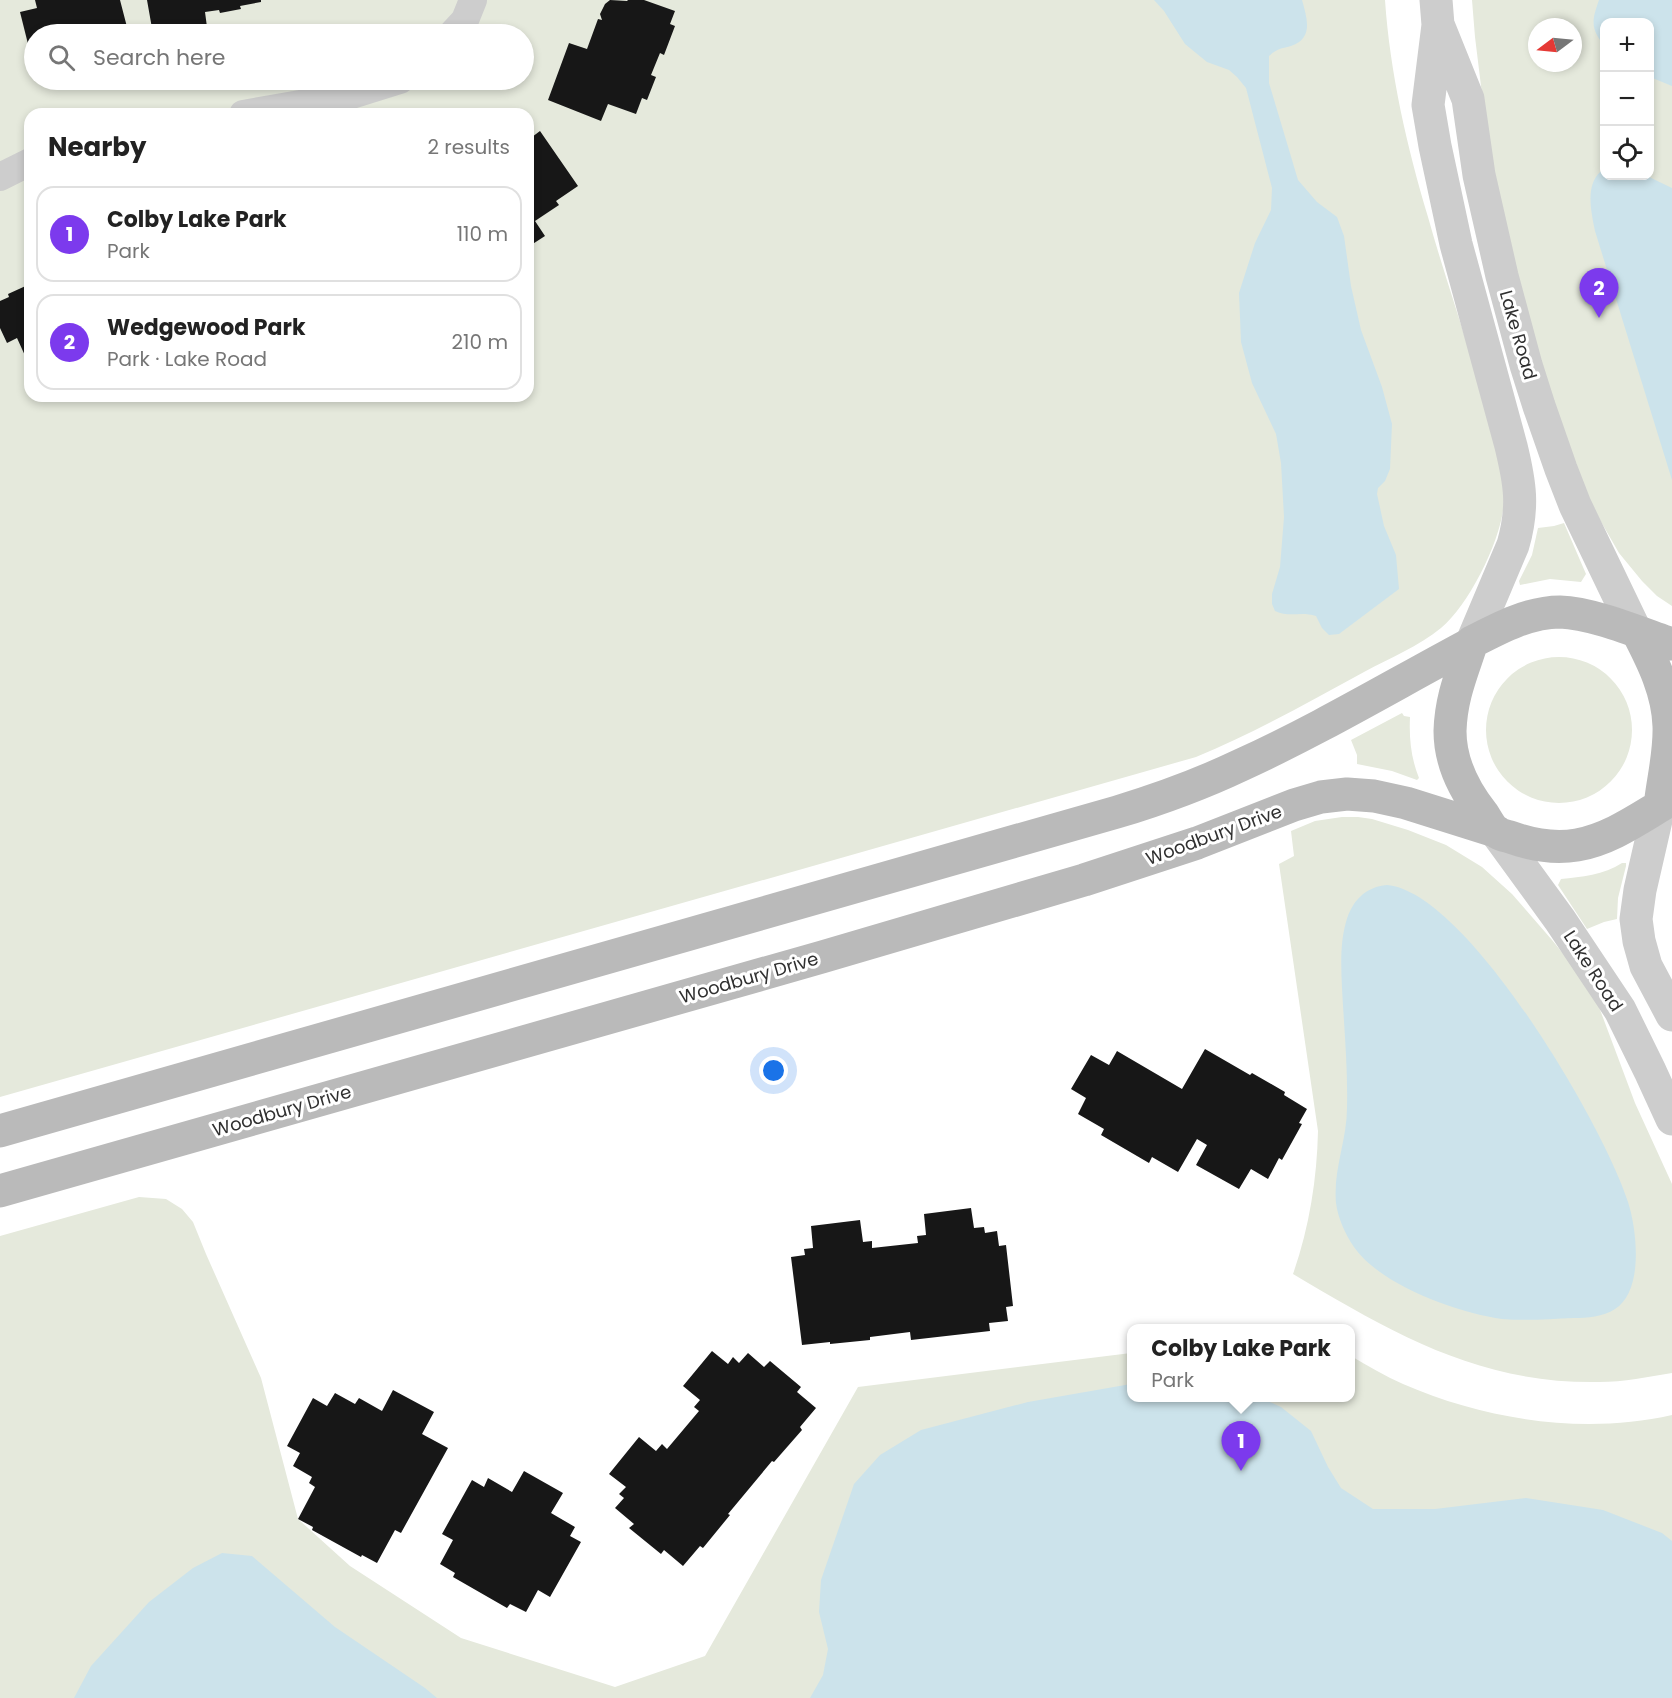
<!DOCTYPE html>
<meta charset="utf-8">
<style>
:root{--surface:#fff;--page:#f6f6f6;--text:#222;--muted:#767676;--line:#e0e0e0;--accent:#7c3aed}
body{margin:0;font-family:Poppins,sans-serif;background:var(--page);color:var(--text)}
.controls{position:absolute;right:18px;top:18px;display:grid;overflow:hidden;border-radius:12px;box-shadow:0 3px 9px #0003}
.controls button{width:54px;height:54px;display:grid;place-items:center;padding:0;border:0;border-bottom:2px solid var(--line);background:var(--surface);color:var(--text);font:30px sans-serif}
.compass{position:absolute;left:1528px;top:18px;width:54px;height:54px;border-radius:50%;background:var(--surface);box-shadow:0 3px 9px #0003;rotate:254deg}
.you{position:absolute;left:774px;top:1071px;width:21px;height:21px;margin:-15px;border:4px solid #fff;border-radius:50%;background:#1a73e8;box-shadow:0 0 0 9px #1a73e833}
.badge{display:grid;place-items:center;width:39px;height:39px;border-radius:50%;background:var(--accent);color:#fff;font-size:20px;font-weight:700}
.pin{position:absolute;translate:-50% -50px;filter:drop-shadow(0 2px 3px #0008)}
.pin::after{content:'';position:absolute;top:32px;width:21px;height:18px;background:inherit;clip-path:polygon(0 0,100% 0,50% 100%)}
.popup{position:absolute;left:1127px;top:1324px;width:228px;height:78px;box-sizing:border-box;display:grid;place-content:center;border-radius:12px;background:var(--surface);filter:drop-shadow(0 2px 4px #0005);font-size:20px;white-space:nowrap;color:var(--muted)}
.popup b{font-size:22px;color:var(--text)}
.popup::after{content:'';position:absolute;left:50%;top:100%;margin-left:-12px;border:12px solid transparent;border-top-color:var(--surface)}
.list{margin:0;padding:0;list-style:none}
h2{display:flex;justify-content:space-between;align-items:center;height:78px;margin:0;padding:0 24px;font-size:26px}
h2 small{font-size:20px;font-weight:400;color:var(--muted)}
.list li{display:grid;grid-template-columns:39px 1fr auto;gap:18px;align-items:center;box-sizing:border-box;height:96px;margin:0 12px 12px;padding:0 12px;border:2px solid var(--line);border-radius:18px}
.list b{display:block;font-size:22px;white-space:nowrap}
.list p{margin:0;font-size:20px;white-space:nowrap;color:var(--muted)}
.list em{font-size:20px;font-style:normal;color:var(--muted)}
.icon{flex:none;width:33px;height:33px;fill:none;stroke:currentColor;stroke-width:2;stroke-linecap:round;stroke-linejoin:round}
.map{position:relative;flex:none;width:1672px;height:1698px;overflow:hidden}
.search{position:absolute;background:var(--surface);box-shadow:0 3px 9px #0003;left:24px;top:24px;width:510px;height:66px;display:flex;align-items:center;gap:15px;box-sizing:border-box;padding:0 21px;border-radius:33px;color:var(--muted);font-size:22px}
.panel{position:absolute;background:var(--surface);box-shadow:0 3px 9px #0003;left:24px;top:108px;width:510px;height:294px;border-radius:18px}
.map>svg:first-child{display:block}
.green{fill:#e5e9dc;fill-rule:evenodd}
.water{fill:#cce3eb}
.building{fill:#171717}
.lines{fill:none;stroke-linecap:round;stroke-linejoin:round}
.minor{stroke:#cdcdcd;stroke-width:28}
.tertiary{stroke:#cdcdcd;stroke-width:33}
.secondary{stroke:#bababa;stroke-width:33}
.labels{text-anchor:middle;stroke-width:6;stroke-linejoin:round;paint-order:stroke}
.street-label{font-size:18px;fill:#303030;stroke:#fff}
</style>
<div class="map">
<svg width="1672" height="1698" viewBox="0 0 1672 1698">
<rect width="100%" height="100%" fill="#fff"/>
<path class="green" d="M0 0H1385C1390 73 1407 147 1428 217 1441 264 1457 310 1471 357 1477 379 1483 402 1490 425 1497 449 1504 473 1504 499 1504 535 1470 604 1441 628 1419 646 1390 658 1364 672 1309 702 1254 733 1196 757L0 1097ZM34 34H524V80H34ZM30 114H528V396H30Z
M1472 0H1672V606L1657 596 1642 581 1619 553 1600 520 1578 475 1522 303 1487 135 1475 37ZM1604 22H1650V176H1604ZM1537 27H1573V63H1537Z
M1564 523 1586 574 1581 582 1550 579 1520 585 1519 581 1532 555 1538 528 1554 526Z
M1486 730a73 73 0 1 1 146 0a73 73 0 1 1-146 0Z
M1402 713 1404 716 1410 717C1409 739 1411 758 1419 778L1417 780 1392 771 1357 764V755L1351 740Z
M1342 817H1358L1372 819 1408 830 1446 845 1482 867 1512 894 1552 940 1573 966 1599 1007 1635 1103 1672 1184V1373C1648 1377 1624 1382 1599 1382 1478 1384 1393 1333 1293 1274 1309 1229 1317 1179 1318 1131L1279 864 1294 856 1291 831 1315 821Z
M1622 863H1626V866L1618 898 1617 919 1604 922 1587 929 1558 885 1561 879C1581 877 1604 875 1622 863Z
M139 1197 166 1199 182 1209 193 1222 206 1254 261 1378 298 1519 350 1566 461 1638 615 1687 705 1656 858 1387 1131 1353 1132 1398H1350L1351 1356C1368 1366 1385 1376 1403 1384 1486 1420 1583 1435 1672 1415V1698H0V1236Z"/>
<path class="water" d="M1154 0H1302C1307 18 1314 38 1291 46 1280 49 1278 48 1269 56V83L1298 180 1317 202 1337 217 1344 236 1351 286 1361 330 1382 387 1392 424 1390 469 1385 481 1378 488 1377 494 1384 526 1396 555 1399 589 1339 634 1329 635 1322 628 1316 616C1300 611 1290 618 1275 611L1272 604V594L1280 567 1284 517 1281 463 1276 434 1252 383 1241 342 1239 293 1255 243 1271 210 1272 188 1246 88 1237 77 1229 70 1207 62 1185 44 1164 11Z
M1599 0H1672V86L1650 77V22H1604V45C1590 28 1592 20 1599 0Z
M1604 169V176H1647L1672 188V480L1595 231C1591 211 1584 182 1604 169Z
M1387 885C1468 892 1605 1128 1628 1202 1637 1230 1644 1291 1615 1309 1603 1317 1587 1318 1574 1318 1550 1319 1526 1321 1502 1319 1458 1313 1380 1285 1354 1247 1345 1234 1338 1218 1336 1203 1333 1170 1347 1140 1347 1108 1348 1068 1344 1027 1342 988 1341 966 1340 943 1346 922 1352 901 1365 887 1387 885Z
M1131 1384 1132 1398H1261L1281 1407 1311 1431 1328 1467 1341 1488 1373 1509H1435L1526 1498 1603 1510 1662 1533 1672 1541V1698H810L823 1675 828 1649 819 1612 821 1580 854 1484 880 1455 921 1430 1028 1402Z
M222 1553 252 1556 335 1627 425 1688 437 1698H74L91 1666 149 1602 193 1568Z"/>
<path class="building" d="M35 0H120L127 27 95 34H34V59L32 60 20 12 37 8Z
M147 0H261V2L240 6 241 9 220 13 219 10 205 12 207 27 170 34 169 32 153 34Z
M610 0 627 1 628 0H644L675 11 670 24 675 26 664 55 660 53 651 75 656 77 647 100 642 98 636 114 608 104 601 121 548 100 569 43 587 49 598 19 602 20 600 14 605 4Z
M540 131 578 186 556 201 559 205 535 221 545 236 528 247V140Z
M30 284V359L27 360 17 338 7 343 0 328V301L9 297 8 294Z
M1205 1049 1250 1075 1252 1073 1285 1092 1284 1095 1307 1109 1299 1123 1302 1124 1282 1160 1279 1158 1268 1179 1251 1169 1239 1189 1196 1165 1207 1145 1197 1139 1178 1172 1152 1157 1149 1163 1101 1135 1104 1129 1078 1114 1086 1098 1071 1089 1091 1055 1109 1065 1117 1051 1182 1089Z
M971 1208 974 1228 984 1227 985 1233 997 1231 999 1246 1006 1245 1013 1306 1006 1307 1008 1321 989 1323 990 1331 911 1340 910 1332 870 1337V1340L830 1344V1342L802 1345 791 1257 805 1255 804 1249 813 1248 811 1226 860 1220 863 1242 872 1241V1248L918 1243 917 1236 926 1235 924 1214Z
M712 1351 728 1364 733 1357 739 1363 748 1353 764 1367 770 1361 801 1387 797 1392 816 1408 800 1427 802 1430 774 1462 772 1461 728 1514 730 1515 703 1548 700 1546 683 1566 664 1550 661 1554 629 1528 634 1524 615 1508 624 1498 619 1494 626 1487 609 1474 639 1437 656 1451 662 1444 667 1449 699 1411 694 1407 700 1400 683 1386Z
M393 1390 434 1412 422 1434 448 1448 401 1533 395 1530 377 1563 362 1555 361 1557 312 1530 313 1527 298 1519 315 1487 309 1483 312 1477 293 1466 300 1453 287 1446 313 1398 327 1406 335 1393 355 1404 359 1398 382 1411Z
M524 1471 563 1493 551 1513 575 1527 570 1536 581 1542 550 1597 538 1590 526 1612 510 1604 507 1608 453 1577 455 1573 440 1564 453 1540 442 1534 472 1480 484 1487 488 1478 512 1492Z"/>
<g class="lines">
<path class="minor" d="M452 34 465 20 473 0
M243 114 352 95 400 80
M0 177 30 162"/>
<path class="tertiary" d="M1436 0 1438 25 1428 105 1435 146 1456 244 1511 446C1520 483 1524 507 1513 545L1472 642
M1439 27 1468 99 1479 175 1502 276 1526 365 1539 406 1561 469 1575 505 1636 632
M1659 807 1640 890 1636 919 1639 941 1646 966 1672 1015
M1496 832 1560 920 1620 1010 1650 1071 1672 1119"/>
<path class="secondary" d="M1638 633C1653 662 1668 692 1669 726 1670 753 1663 779 1660 806
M1672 644C1640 633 1593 613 1560 612 1529 612 1499 628 1472 642 1462 673 1451 697 1450 731 1450 763 1464 790 1483 814 1487 820 1491 829 1497 832 1500 835 1506 836 1510 837 1532 845 1554 849 1577 845 1612 839 1642 816 1672 799
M0 1131 1117 812C1160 799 1201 784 1241 765 1320 729 1395 684 1472 643
M0 1191 822 957 1084 880 1197 843 1294 805 1321 797 1347 794 1374 796 1406 803 1495 831"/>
</g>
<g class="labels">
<g class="street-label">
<text transform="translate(1518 335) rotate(74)" y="6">Lake Road</text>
<text transform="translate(1214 835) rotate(-20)" y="6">Woodbury Drive</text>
<text transform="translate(1593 971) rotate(57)" y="6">Lake Road</text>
<text transform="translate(749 978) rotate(-16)" y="6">Woodbury Drive</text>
<text transform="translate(282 1111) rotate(-16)" y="6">Woodbury Drive</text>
</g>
</g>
</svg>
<div class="controls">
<button>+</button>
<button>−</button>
<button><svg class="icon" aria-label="locate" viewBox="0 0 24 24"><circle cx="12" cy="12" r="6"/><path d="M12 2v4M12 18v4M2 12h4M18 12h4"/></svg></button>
</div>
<svg class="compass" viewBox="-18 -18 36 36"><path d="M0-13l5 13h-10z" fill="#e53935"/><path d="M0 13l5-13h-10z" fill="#767676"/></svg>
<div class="you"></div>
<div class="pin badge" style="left:1241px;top:1471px">1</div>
<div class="popup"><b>Colby Lake Park</b>Park</div>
<div class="pin badge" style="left:1599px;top:318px">2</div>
<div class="search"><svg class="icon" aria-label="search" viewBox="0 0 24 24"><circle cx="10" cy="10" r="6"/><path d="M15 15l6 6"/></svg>Search here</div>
<section class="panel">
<h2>Nearby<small>2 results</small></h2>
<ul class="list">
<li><span class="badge">1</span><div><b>Colby Lake Park</b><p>Park</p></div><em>110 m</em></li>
<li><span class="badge">2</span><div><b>Wedgewood Park</b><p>Park · Lake Road</p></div><em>210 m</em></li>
</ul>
</section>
</div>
